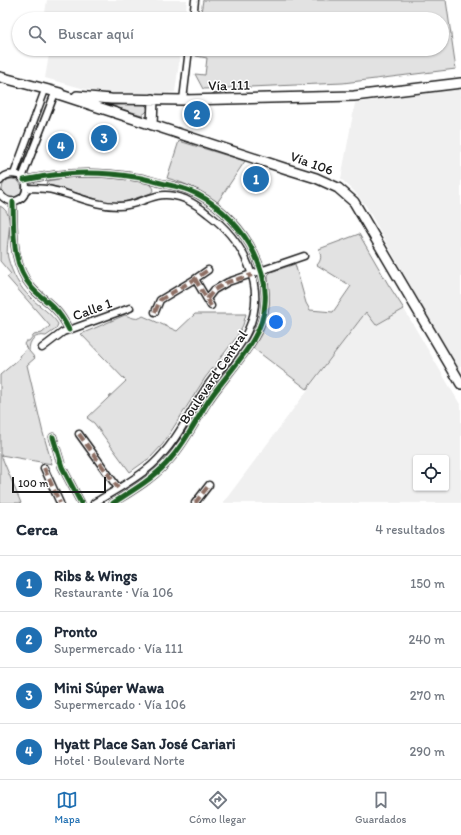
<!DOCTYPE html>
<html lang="es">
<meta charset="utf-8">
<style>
:root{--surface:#fff;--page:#f6f6f7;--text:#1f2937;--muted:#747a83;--line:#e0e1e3;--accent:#1f6fb2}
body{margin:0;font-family:Itim,sans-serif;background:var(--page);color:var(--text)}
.controls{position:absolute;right:12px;bottom:12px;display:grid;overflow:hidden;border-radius:4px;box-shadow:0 1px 3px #0004}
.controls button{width:36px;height:36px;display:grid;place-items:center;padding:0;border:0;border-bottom:1px solid var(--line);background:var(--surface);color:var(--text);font:20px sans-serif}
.scale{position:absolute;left:12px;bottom:10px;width:94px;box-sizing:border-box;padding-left:4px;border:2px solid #1c1c1c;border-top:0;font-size:11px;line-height:14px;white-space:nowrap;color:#1c1c1c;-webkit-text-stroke:3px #fff;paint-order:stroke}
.you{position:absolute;left:276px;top:322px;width:14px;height:14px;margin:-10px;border:3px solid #fff;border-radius:50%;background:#1a73e8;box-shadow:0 0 0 6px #1a73e833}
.badge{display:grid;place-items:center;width:26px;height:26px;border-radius:50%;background:var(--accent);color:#fff;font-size:13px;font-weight:700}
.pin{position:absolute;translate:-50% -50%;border:2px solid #fff;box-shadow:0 1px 4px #0006}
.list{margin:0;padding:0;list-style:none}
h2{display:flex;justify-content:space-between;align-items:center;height:52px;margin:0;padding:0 16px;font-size:17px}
h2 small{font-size:13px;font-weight:400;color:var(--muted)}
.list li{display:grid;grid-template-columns:26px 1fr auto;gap:12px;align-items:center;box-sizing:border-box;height:56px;padding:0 16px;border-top:1px solid var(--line)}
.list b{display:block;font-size:15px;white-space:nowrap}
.list p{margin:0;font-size:13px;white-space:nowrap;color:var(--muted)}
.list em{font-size:13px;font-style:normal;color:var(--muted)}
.icon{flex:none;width:22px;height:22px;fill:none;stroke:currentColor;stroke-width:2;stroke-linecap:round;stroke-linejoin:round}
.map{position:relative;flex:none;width:461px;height:503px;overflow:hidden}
.search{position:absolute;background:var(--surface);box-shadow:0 1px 3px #0004;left:12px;right:12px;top:12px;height:44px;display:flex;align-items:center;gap:10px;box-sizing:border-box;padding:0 14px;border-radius:22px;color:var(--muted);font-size:15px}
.sheet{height:276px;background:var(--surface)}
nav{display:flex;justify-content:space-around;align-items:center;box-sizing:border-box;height:56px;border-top:1px solid var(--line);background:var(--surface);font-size:11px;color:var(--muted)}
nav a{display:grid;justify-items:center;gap:2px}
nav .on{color:var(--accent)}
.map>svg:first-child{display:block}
.built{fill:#f0f0f0;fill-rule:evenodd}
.green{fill:#e2e2e2;stroke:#7f7f7f}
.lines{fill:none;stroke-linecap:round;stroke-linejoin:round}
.minor-casing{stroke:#1c1c1c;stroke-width:9}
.secondary-casing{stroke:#1c1c1c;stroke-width:12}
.minor{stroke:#fff;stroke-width:6}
.secondary{stroke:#fff;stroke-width:9}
.quiet{stroke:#8d6e63;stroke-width:4;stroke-dasharray:8 4;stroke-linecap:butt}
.cycleway-casing{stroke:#fff;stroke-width:8}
.cycleway{stroke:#1b5e20;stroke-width:5}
.labels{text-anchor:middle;stroke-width:3;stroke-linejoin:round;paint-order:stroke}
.street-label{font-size:14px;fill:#1c1c1c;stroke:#fff}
</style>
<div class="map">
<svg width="461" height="503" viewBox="0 0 461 503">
<rect width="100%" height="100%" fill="#fff"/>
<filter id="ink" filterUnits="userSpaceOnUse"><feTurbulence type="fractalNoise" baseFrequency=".025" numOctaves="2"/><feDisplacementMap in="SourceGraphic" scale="8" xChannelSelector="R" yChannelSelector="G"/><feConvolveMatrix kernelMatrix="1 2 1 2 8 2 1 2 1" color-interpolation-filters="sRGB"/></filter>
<g filter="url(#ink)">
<path class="built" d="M47 0H187L185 19H44Z
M50 49H181L175 92 107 95 45 78Z
M461 88V372L424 310 366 206 354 191 341 179 355 103Z
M404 309 461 406V503H223L366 312 377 325ZM416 458H446V488H416Z"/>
<path class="green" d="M203 0H446L456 69 343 83 203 89 195 74 205 75 207 58 196 56 197 49H442V19H200Z
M144 104 147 107 148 110 145 113 142 115 109 105Z
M179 141 245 161 217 203C202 191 185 183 167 178Z
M77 176C93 177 147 173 154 189L151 193 124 202 110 203 46 184 47 181Z
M2 189a10 10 0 1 1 20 0a10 10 0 1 1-20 0Z
M0 206C18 215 4 242 8 258 12 273 19 287 31 298 40 307 51 313 58 324L56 329 46 336C35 334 29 340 29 351L35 358 27 365 43 433 52 464 1 455 21 503H0V375L20 358 19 356 27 349 24 344 26 341H29L34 335 42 333 50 326 7 277 11 274 0 261Z
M359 234 388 284 404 309 376 325 366 312 307 389 253 348 263 331 269 308 268 275 271 272 295 264 306 303 310 310 333 312 351 286 317 265C322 260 321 255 319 249Z
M195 314H246L243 325 236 338 205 378 163 444 151 457 130 472 94 423 87 418 126 381 81 334 125 315C131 317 137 321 143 316L177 331Z"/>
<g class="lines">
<defs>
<path id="minor" d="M193 19 195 0
M183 100 189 49
M14 174 45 90
M22 178 55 93
M24 180C60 172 99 171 135 177 145 178 155 182 165 184 173 186 180 187 188 190 214 200 236 222 250 245 260 264 267 282 265 303 264 340 226 373 207 403 194 424 183 446 166 464 151 480 132 491 113 503
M0 181C4 175 10 173 18 175
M26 188C36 188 47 188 56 191 77 196 96 206 118 206 145 206 153 187 185 199 193 203 201 208 208 214 243 240 268 287 248 330 238 353 217 370 204 391 188 416 175 444 152 465 135 480 114 491 94 503
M0 194C9 207 28 201 26 185
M13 202C14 232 11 263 32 288 39 296 48 301 55 309 61 315 65 322 69 330
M195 279 211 306
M207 299 214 290 228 282 304 256
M155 312 160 300 195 279 208 270
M42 348 63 332 69 330 130 308
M79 434 118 488
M53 437 62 467 81 503
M44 468 60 503
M195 503 209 485"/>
<path id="secondary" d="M0 77 60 93
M55 93 287 169 316 178 338 188 354 202 461 384
M77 96 111 99 183 100 354 96 461 83
M152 125 153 99"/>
</defs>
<use href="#minor" class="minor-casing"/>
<use href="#secondary" class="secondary-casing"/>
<use href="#minor" class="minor"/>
<use href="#secondary" class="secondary"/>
<path class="quiet" d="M195 279 211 306
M207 299 214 290 228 282 252 275
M155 312 160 300 195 279 208 270
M79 434 118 488
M44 468 60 503
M195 503 209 485"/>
<defs>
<path id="cycleway" d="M24 180C60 172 99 171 135 177 145 178 155 182 165 184 173 186 180 187 188 190 214 200 236 222 250 245 260 264 267 282 265 303 264 340 226 373 207 403 194 424 183 446 166 464 151 480 132 491 113 503
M13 202C14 232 11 263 32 288 39 296 48 301 55 309 61 315 65 322 69 330
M53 437 62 467 81 503"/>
</defs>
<use href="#cycleway" class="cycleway-casing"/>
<use href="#cycleway" class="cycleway"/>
</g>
</g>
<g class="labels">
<g class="street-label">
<text transform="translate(229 85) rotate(-1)" y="5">Vía 111</text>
<text transform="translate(312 163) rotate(20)" y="5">Vía 106</text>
<text transform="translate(92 309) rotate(-20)" y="5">Calle 1</text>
<text transform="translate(213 377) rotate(-56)" y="5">Boulevard Central</text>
</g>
</g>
</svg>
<div class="controls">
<button><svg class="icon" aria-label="locate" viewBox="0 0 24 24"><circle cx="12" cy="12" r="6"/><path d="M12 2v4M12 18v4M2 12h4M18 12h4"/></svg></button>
</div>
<div class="scale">100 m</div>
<div class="you"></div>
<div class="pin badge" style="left:256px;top:179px">1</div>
<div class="pin badge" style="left:197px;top:114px">2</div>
<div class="pin badge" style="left:104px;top:138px">3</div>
<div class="pin badge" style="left:61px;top:146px">4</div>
<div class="search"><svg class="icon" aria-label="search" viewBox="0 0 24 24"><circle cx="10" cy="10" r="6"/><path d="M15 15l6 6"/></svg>Buscar aquí</div>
</div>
<section class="sheet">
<h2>Cerca<small>4 resultados</small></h2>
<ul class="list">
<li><span class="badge">1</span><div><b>Ribs &amp; Wings</b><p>Restaurante · Vía 106</p></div><em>150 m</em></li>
<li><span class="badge">2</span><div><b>Pronto</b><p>Supermercado · Vía 111</p></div><em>240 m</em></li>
<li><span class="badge">3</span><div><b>Mini Súper Wawa</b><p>Supermercado · Vía 106</p></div><em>270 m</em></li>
<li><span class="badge">4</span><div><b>Hyatt Place San José Cariari</b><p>Hotel · Boulevard Norte</p></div><em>290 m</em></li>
</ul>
</section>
<nav>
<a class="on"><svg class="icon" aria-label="map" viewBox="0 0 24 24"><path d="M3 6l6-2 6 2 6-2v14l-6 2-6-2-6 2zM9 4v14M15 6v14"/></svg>Mapa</a>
<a><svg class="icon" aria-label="directions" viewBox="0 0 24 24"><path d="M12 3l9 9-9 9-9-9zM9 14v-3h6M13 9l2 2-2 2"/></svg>Cómo llegar</a>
<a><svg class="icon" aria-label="saved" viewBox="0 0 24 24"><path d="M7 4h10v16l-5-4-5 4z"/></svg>Guardados</a>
</nav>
